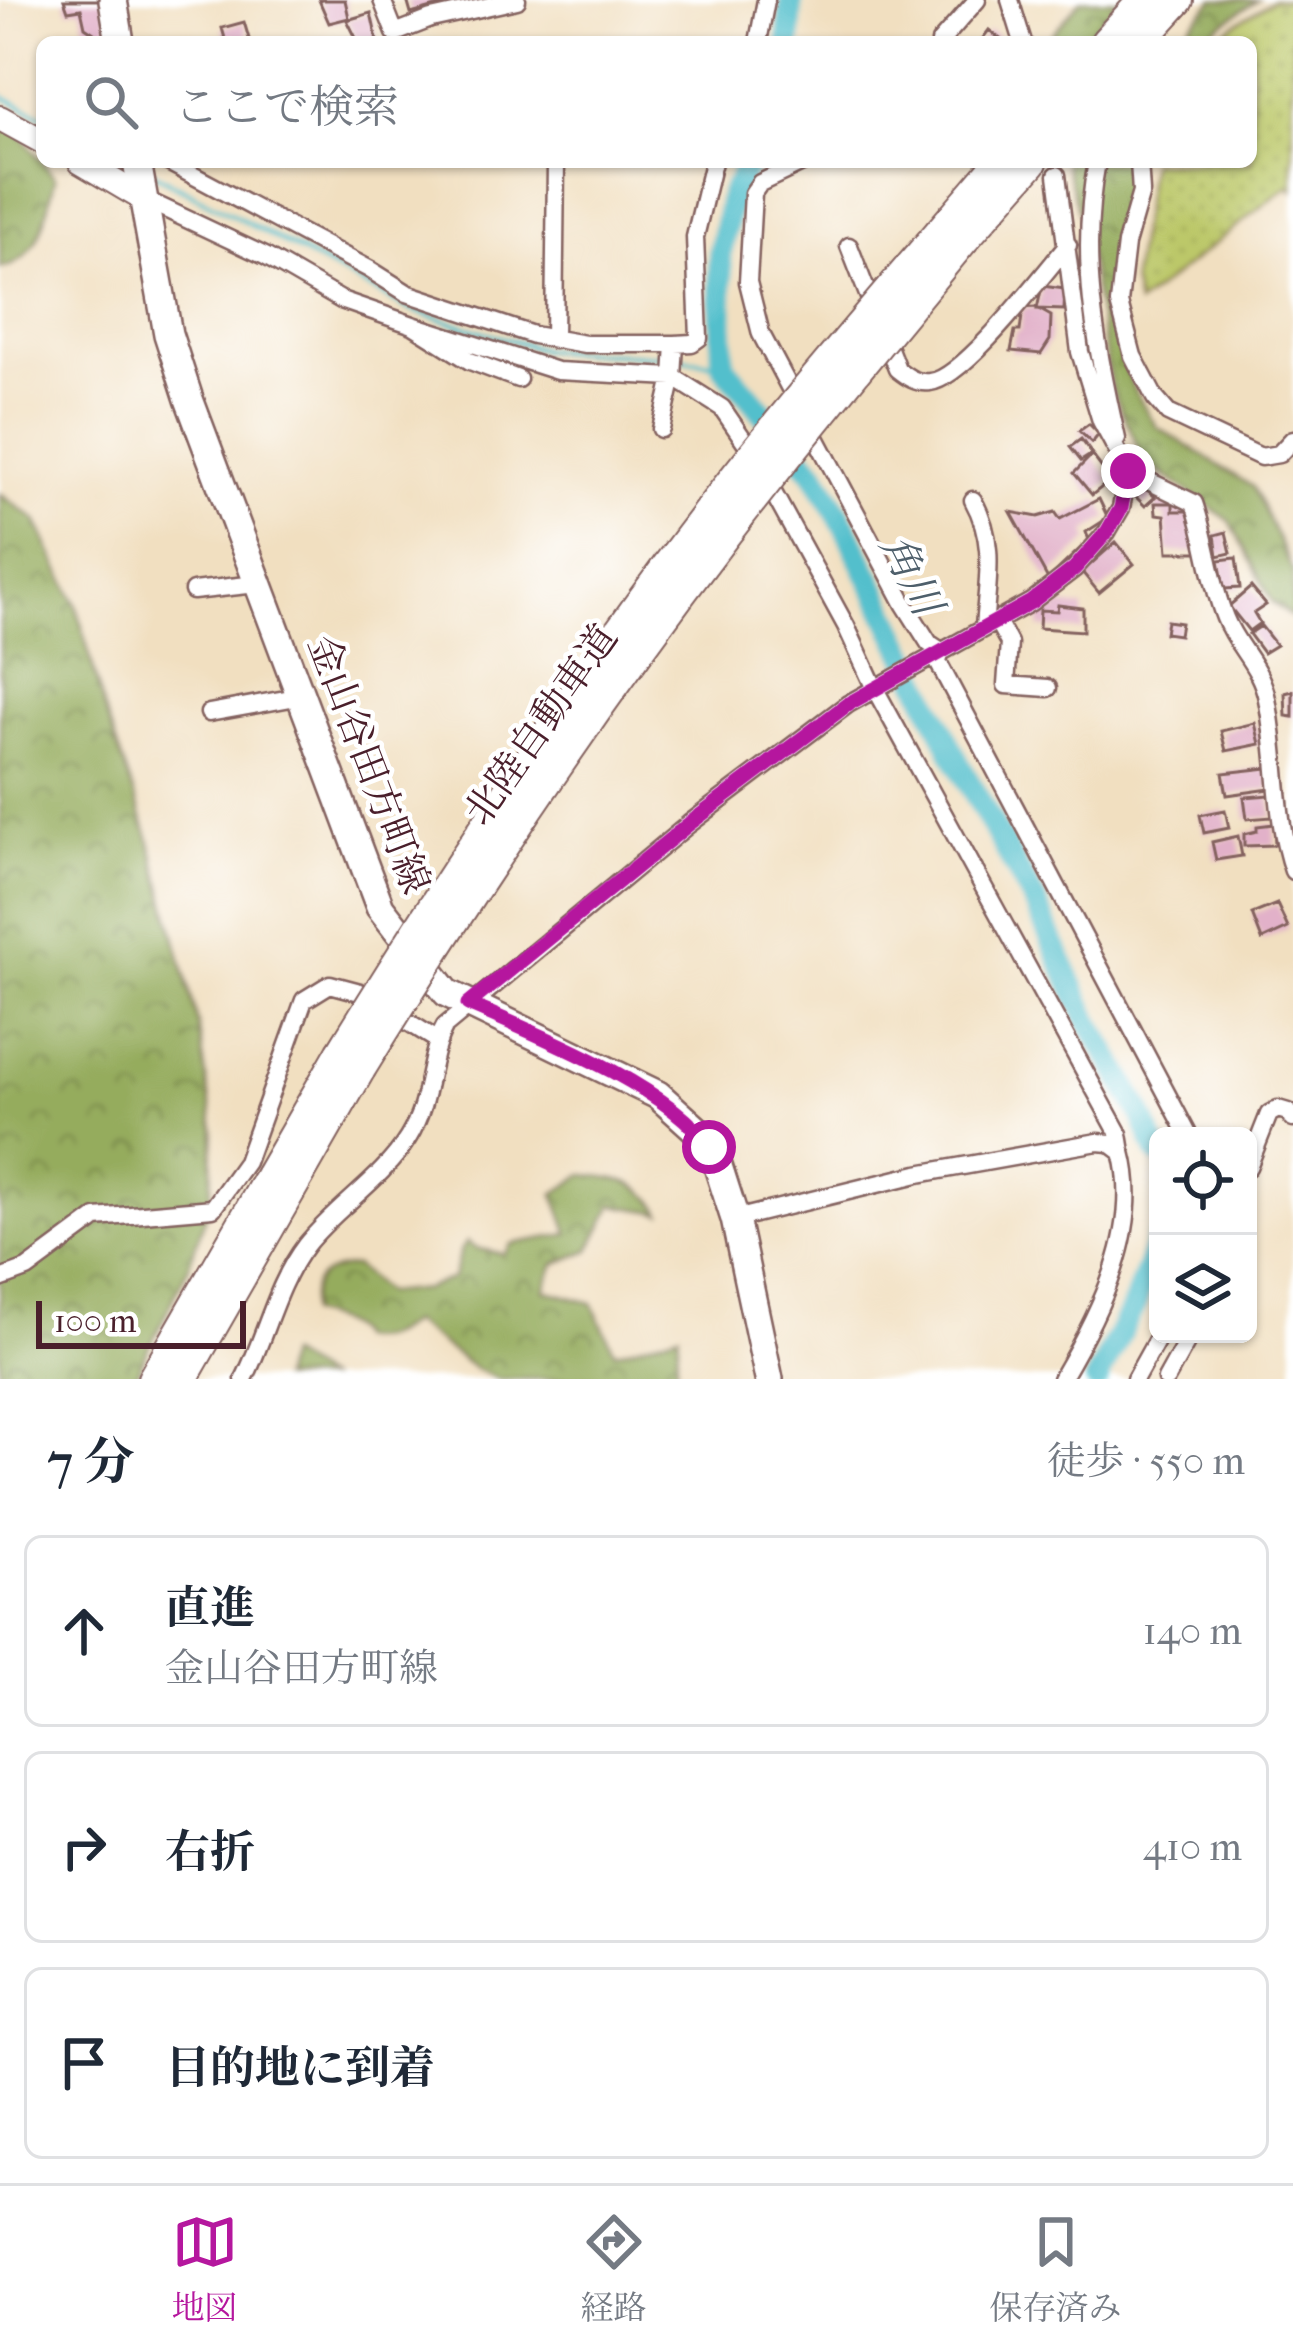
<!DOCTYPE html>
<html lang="ja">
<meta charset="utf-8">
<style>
:root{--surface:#fff;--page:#f6f6f7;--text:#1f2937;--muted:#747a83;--line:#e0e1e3;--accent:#b5179e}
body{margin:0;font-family:"IM FELL French Canon","Noto Serif JP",serif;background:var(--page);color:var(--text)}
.controls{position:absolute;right:36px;bottom:36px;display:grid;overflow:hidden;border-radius:18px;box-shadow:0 3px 9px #0004}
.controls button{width:108px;height:108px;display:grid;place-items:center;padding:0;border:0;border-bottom:3px solid var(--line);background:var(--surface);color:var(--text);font:60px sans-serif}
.scale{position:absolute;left:36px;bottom:30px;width:210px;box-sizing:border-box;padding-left:12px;border:6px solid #4a1f2b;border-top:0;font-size:33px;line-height:42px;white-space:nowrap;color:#4a1f2b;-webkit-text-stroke:9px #fff;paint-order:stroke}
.stop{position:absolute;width:36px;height:36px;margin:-27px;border:9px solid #b5179e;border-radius:50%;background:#fff}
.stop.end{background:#b5179e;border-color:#fff;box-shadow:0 3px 12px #0008}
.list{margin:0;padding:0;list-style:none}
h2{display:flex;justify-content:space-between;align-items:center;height:156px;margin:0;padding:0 48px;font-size:51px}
h2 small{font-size:39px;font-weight:400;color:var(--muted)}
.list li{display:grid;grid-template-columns:78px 1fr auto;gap:36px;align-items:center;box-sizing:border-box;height:192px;margin:0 24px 24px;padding:0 24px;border:3px solid var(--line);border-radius:18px}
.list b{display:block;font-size:45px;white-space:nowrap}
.list p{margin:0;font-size:39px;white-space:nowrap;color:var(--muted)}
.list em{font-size:39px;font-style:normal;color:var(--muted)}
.icon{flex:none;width:66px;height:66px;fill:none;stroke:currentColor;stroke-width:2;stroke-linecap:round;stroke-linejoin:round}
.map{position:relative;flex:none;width:1293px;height:1379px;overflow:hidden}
.search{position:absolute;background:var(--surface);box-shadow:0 3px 9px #0004;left:36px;right:36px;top:36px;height:132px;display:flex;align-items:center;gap:30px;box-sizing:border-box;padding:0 42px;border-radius:18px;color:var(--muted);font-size:45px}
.sheet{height:804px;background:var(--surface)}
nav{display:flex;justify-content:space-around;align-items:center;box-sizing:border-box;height:168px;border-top:3px solid var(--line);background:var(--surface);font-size:33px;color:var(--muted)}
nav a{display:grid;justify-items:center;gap:6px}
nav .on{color:var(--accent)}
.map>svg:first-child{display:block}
.grass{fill:url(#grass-dots);stroke:#83744a;stroke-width:3}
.forest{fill:url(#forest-crowns);stroke:#706644;stroke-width:3}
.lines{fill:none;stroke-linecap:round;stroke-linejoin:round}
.stream{stroke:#53bfcc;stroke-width:4.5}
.river{stroke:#53bfcc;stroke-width:24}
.building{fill:#e2b1c9}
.minor-casing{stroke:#84625f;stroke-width:21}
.secondary-casing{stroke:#84625f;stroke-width:28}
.primary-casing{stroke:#84625f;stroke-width:32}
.motorway-casing{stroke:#84625f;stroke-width:34}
.minor{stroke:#fff;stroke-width:16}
.secondary{stroke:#fff;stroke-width:24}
.primary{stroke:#fff;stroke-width:27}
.motorway{stroke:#fff;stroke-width:30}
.motorway-bridge-casing{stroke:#84625f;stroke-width:34;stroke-linecap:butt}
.motorway-bridge{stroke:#fff;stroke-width:30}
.route{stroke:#b5179e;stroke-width:15}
.labels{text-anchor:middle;stroke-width:9;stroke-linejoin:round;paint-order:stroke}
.street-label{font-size:39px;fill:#4a1f2b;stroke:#fff}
.water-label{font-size:42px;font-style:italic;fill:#4e5f6b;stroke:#fff}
</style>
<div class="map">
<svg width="1293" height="1379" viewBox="0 0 1293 1379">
<defs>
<pattern id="grass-dots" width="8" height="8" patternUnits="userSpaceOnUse" patternTransform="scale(3)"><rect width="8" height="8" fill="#bcc869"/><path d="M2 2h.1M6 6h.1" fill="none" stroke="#a3ab5b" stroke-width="1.8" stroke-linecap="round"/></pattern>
<pattern id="forest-crowns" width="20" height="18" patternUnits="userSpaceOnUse" patternTransform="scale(3)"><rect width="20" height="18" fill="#95ac5d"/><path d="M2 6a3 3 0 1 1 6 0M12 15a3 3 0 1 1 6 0" fill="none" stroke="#7c8b4d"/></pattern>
</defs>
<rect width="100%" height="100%" fill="#fff"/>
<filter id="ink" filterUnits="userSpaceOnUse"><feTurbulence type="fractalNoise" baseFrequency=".00833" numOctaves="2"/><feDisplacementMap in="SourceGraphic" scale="24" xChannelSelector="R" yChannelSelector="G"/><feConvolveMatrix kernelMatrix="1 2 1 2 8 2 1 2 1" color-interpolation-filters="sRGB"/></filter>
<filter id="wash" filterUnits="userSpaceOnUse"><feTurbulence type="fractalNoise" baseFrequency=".004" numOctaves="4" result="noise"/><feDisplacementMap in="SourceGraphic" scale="48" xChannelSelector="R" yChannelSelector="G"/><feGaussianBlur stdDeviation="2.7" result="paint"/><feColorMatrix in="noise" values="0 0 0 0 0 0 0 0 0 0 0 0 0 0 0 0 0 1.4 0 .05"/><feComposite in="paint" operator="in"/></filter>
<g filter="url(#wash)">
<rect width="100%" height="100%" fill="#f1dfc0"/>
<path class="grass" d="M1273 0H1293V191L1288 186 1137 305 1132 280 1150 162H1251V42H1207Z"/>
<path class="forest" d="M1081 0H1119L1081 42H1045Z
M1214 0H1257L1196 42H1175Z
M0 119 13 125 55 178C48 210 40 263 0 268Z
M1064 162H1129L1107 308 1133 388 1156 426 1253 487 1293 572V619L1273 603 1230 521 1144 461 1111 387 1084 231Z
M0 494 36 520 76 604 104 709 149 837 198 1023 214 1130 210 1203 188 1268 134 1379H0Z
M583 1175C619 1177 642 1181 662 1213L613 1205 590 1250 555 1264 544 1290 592 1303 615 1352 679 1333 675 1379H498L475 1369 411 1322C392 1336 382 1342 357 1339 349 1322 326 1319 309 1313 311 1278 319 1270 355 1266L385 1293 425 1289 453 1278 461 1249 467 1242 475 1248 504 1254 511 1244 569 1234 554 1194Z
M287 1355 325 1379H280Z"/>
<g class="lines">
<path class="stream" d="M0 95 42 116
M149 171 411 310 543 350 667 356
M678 358 723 365"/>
<path class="river" d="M789 42 791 0
M749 162 731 196 720 255 723 365 815 473 846 528 957 761 1035 902 1087 1018 1141 1113 1158 1153
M1097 1379 1135 1303 1158 1240"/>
</g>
<g id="blocks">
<path class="building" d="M64 0H103L111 39H103L85 27 81 9 68 11Z
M319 0H345L349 18 329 23Z
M407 0H441L443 5 411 14Z
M371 13 377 40 358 42 347 20Z
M244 22 250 42H226L222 28Z
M989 30 1004 42H980Z
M1042 286 1065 289 1064 310 1037 309Z
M1035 307 1051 316 1050 340 1041 354 1011 351 1015 331H1020L1023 308Z
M1089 424 1099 434 1092 443 1079 431Z
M1081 439 1092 454 1081 461 1070 447Z
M1092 455 1111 480 1092 495 1074 473Z
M1144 487 1155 497 1145 506 1134 495Z
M1099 499 1108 518 1086 532 1089 540 1048 579 1011 512 1038 517 1055 512 1060 519Z
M1155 503H1173V511H1190L1198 552H1168L1165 515 1156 514Z
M1226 532 1231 553 1218 556 1215 535Z
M1116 542 1134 564 1099 593 1082 572Z
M1236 558 1240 588 1224 589 1219 560Z
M1251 587 1266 605 1254 613 1260 623 1249 631 1229 606Z
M1058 605 1083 608V631L1039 628 1040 610 1057 611Z
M1167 621 1181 623 1179 635 1165 633Z
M1261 626 1276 645 1263 653 1249 634Z
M1293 691V717L1286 716 1285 693Z
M1255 723 1260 744 1226 751 1221 731Z
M1268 768 1270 789 1227 795 1223 773Z
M1270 795 1273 817 1247 819 1244 797Z
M1225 810 1229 828 1204 833 1200 815Z
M1274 824 1275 845 1244 846V834L1257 831V826Z
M1238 836 1242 856 1216 860 1212 842Z
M1277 904 1288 928 1262 940 1252 914Z"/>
</g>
</g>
<g filter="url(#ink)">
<use href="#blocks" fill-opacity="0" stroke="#84625f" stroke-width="3"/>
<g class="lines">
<defs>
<path id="minor" d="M382 0 395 33 431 19 517 0
M1010 0 1023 42
M758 42 766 0
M940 42 977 0
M168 162 369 269 407 293 533 335 585 344H675
M804 162 760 183 753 193 748 282 761 334 905 605 929 643 941 651 938 662 1189 1136
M1097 162C1078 256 1096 348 1117 439
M1139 162 1141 192 1126 244 1119 303 1133 356 1155 398 1168 413 1261 457 1279 454 1293 439
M142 198 265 256 341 300 413 325
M849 246 897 369C907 377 917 384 930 382 964 379 1043 274 1068 245
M554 340 556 162
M518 379 470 361 413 325 557 371 673 377 675 344 692 343 699 338 695 237 713 162
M661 429 673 377 722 408 746 443 846 626 875 689 1119 1134 1122 1152 1110 1143 1098 1142 918 1174 735 1219
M1128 471 1194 503C1207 541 1210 581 1225 618 1237 648 1261 666 1267 699 1279 757 1274 815 1293 871
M973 500C997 543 987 581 984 628
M193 591 257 584
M997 621 1009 643 1006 685 1048 688
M209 713 302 696
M1248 1167 1269 1114 1278 1109 1288 1112 1293 1119
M0 1279 27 1269 96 1218 213 1208 246 1162 304 1000 330 984 360 992 437 1040
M244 1379C266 1336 276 1284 306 1245 336 1207 382 1180 408 1138 432 1099 427 1059 445 1026L689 824 848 704 1031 602 1074 569 1107 532 1121 508 1128 471 1101 421 1080 352 1057 175
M1061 1379C1099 1314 1143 1229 1122 1152
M1135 1379 1160 1334
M1166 1379 1191 1334"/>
<path id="secondary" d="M0 118 42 141
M81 162 142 198"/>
<path id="primary" d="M113 0 120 42
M137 162 168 334 189 399 380 907 447 993 658 1095 699 1132 717 1163 735 1219 769 1379"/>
<path id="motorway" d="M1106 42 1144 0
M1140 42 1178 0
M940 232 1000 162
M964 239 1032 162
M153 1379 341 1053
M182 1379 360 1069"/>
</defs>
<use href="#minor" class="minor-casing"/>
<use href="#secondary" class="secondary-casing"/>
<use href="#primary" class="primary-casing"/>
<use href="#motorway" class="motorway-casing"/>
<use href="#minor" class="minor"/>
<use href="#secondary" class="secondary"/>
<use href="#primary" class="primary"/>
<use href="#motorway" class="motorway"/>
<defs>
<path id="motorway-bridge" d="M341 1053C463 855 592 660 736 476 802 393 871 312 940 232
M360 1069C473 886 593 707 724 536 801 435 883 338 964 239"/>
</defs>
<use href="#motorway-bridge" class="motorway-bridge-casing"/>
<use href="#motorway-bridge" class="motorway-bridge"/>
</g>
</g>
<g class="lines" filter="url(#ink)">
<path class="route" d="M709 1147C672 1088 534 1033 468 1004L689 824 848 704 1031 602 1074 569 1107 532 1121 508 1128 471"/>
</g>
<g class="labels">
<g class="street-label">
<text transform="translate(540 724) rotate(-55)" y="14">北陸自動車道</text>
<text transform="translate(370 764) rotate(69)" y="14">金山谷田方町線</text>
</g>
<g class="water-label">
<text transform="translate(912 574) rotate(63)" y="15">角川</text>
</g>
</g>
</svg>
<div class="controls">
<button><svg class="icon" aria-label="locate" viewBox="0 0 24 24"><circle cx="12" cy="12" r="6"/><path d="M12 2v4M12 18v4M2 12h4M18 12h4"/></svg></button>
<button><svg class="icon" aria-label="layers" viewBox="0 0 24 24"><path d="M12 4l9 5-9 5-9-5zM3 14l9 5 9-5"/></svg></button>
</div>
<div class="scale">100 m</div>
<div class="stop" style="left:709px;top:1147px"></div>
<div class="stop end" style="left:1128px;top:471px"></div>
<div class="search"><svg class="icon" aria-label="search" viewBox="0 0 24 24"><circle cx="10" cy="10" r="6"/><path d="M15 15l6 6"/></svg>ここで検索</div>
</div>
<section class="sheet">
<h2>7 分<small>徒歩 · 550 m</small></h2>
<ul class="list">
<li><svg class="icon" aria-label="ahead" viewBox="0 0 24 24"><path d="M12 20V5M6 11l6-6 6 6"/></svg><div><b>直進</b><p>金山谷田方町線</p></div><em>140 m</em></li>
<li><svg class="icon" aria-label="right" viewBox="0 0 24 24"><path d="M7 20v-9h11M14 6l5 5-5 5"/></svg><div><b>右折</b></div><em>410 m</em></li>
<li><svg class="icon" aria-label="arrive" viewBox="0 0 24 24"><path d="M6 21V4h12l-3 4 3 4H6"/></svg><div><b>目的地に到着</b></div></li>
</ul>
</section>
<nav>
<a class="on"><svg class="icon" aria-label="map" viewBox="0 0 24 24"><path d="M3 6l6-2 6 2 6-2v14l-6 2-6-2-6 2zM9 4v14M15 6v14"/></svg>地図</a>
<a><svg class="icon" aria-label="directions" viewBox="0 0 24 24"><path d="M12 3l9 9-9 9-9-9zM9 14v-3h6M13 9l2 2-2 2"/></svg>経路</a>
<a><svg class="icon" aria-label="saved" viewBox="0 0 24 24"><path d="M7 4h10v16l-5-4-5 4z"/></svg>保存済み</a>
</nav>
